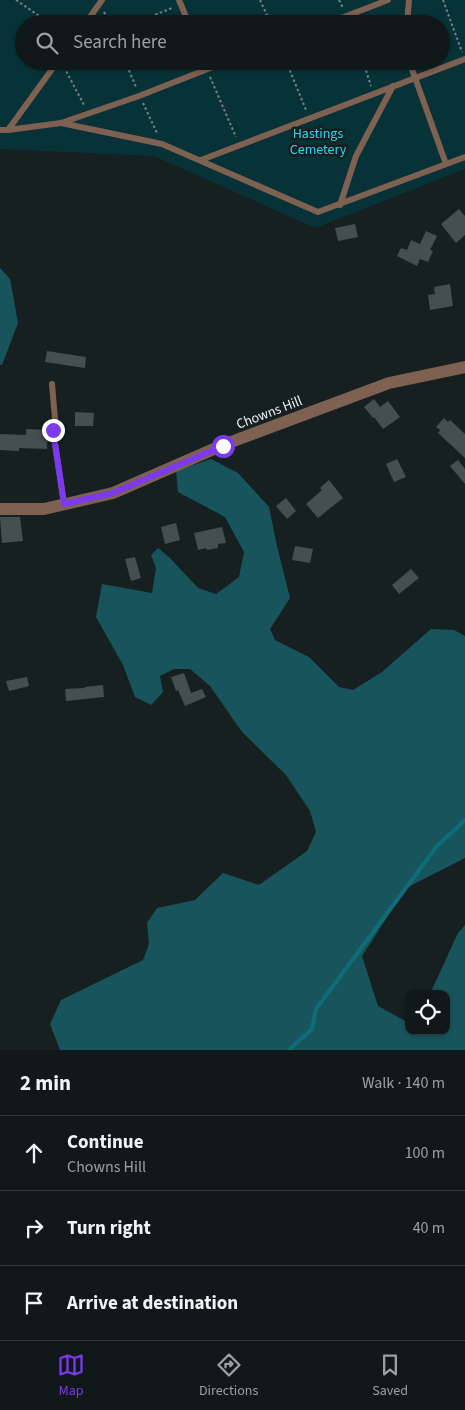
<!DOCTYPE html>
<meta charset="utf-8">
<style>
:root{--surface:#101819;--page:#1e2526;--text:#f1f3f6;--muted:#9ca0a2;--line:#303738;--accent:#7c3aed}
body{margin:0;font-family:"Source Sans 3",sans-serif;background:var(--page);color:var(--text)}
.controls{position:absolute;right:15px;bottom:15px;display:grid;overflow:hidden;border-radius:10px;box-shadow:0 1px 4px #0004}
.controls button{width:45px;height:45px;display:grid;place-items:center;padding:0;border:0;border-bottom:1px solid var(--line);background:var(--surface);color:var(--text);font:25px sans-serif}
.stop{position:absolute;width:15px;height:15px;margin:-11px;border:4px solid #7c3aed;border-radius:50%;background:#fff}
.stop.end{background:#7c3aed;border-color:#fff;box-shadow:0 1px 5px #0008}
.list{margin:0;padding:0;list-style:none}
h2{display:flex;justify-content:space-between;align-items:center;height:65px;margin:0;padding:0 20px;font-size:21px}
h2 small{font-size:16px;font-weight:400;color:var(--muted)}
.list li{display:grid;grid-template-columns:32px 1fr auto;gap:15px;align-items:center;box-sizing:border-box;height:75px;padding:0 20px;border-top:1px solid var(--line)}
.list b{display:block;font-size:19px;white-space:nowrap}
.list p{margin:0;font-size:16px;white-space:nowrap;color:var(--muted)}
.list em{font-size:16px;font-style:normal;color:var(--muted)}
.icon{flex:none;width:28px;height:28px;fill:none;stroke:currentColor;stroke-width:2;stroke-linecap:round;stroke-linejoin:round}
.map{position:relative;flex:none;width:465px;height:1050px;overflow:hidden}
.search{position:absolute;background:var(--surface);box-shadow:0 1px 4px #0004;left:15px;right:15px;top:15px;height:55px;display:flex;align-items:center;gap:12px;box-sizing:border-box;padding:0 18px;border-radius:28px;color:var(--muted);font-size:19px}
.sheet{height:290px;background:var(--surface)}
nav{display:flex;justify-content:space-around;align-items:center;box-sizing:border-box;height:70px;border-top:1px solid var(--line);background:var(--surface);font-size:14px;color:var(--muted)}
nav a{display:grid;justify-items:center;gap:2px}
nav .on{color:var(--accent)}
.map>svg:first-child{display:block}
.green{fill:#073237;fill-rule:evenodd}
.forest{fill:#18545c}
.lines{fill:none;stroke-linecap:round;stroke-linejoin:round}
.stream{stroke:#0f6d78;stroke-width:4}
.building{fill:#444f50}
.path{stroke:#788081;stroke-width:2;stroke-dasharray:2.5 2.5;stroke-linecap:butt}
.service{stroke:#7e6151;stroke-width:6}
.tertiary{stroke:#7e6151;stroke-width:12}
.route{stroke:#7c3aed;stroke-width:6}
.labels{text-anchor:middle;stroke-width:5;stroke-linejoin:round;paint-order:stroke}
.park-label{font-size:14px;fill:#2ed7eb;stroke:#162021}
.street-label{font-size:14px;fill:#ecf2f3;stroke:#162021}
</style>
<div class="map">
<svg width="465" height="1050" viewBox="0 0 465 1050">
<rect width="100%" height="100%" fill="#162021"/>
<path class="green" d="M0 0H465V169L315 228 154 156 0 149ZM24 24H441V61H24Z"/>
<path class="forest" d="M0 268 10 279 18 323 2 365H0Z
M211 459 238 473 269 507 277 546 290 598 270 629 275 640 309 657 339 687 353 690 382 672 431 629 454 630 465 636V858L406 888 362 956 378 1006 407 1022 409 1021V1031H446V994H430L458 933 465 925V1050H60L50 1024 61 1000 143 960 149 944 147 923 157 908 195 900 223 873 259 885 307 851 316 832 310 811 286 775 242 732 210 686 190 669H174L160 676 163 692 151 705 135 697 123 665 96 617 102 584 152 593 156 568 151 555 158 548 169 557 198 588 216 594 239 577 244 552 225 517 178 492 176 471Z"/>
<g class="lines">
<path class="stream" d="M289 1050 312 1029 316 1009 437 846 465 820"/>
</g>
<path class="building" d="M459 209 465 216V235L456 243 441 224Z
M355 224 358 237 338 241 335 228Z
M426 231 437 236 430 250 433 251 428 262 420 259 417 266 397 256 401 248 407 250 411 240 420 244Z
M450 284 453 306 430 310 428 295 435 294 434 287Z
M47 351 86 357 85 368 45 362Z
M374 399 380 407 388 401 400 417 383 429 374 417 373 418 364 407Z
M75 412 94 413 93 426H75Z
M444 418 448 422 450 420 465 434V458L438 433 440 430 436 427Z
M26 429 48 430 47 449 19 448V451L0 450V434L26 435Z
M397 459 406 477 394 482 386 464Z
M458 460 465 469V484L450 466Z
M329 480 343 498 318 518 306 504 322 490 320 488Z
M286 498 296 511 287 519 276 506Z
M0 517H20L23 541 2 543Z
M176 523 180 540 165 544 161 527Z
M222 527 226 543 218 544V548L207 550 206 548 198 550 194 533Z
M295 546 313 549 310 563 292 560Z
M135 557 141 578 131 581 125 559Z
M411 569 419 578 399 594 392 585Z
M184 673 191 693 202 689 206 697 185 706 178 690 176 691 171 677Z
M27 677 29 686 9 691 6 681Z
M103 685 104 697 66 701 65 689 85 688V687Z"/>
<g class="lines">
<path class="path" d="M16 0 51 24
M260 0 271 24
M339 0 343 8
M443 0 462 52
M104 12 110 24
M132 24 172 8
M125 61 136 87
M286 61 306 110
M363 61 371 86
M64 67 84 105
M210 77 236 137
M143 103 157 133"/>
<path class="service" d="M179 0 189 24
M85 24 102 0
M326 24 388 0
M407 24 409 0
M204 61 207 69
M409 61 446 164
M61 123 162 144 318 212 465 157
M0 130H8L61 123 139 96 228 61
M8 130 58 61
M201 160 465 59
M340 205 356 156 393 86
M52 384 55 419 53 430 64 504"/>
<path class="tertiary" d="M0 509H44L113 493 223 445 389 383 465 367"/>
</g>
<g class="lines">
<path class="route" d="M53 430 64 504 113 493 223 446"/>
</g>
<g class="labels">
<g class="park-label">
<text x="318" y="138">Hastings<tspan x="318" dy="16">Cemetery</tspan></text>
</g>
<g class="street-label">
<text transform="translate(269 412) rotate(-21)" y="5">Chowns Hill</text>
</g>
</g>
</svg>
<div class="controls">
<button><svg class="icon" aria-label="locate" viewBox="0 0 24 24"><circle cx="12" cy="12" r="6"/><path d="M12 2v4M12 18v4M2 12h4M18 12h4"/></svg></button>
</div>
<div class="stop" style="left:223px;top:446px"></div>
<div class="stop end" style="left:53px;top:430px"></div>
<div class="search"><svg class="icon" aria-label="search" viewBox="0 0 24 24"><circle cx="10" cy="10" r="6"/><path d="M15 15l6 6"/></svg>Search here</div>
</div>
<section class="sheet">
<h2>2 min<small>Walk · 140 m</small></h2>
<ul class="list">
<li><svg class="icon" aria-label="ahead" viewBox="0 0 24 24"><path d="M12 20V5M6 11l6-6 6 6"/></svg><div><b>Continue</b><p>Chowns Hill</p></div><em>100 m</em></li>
<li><svg class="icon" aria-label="right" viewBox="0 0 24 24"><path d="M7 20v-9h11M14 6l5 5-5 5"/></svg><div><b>Turn right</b></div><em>40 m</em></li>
<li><svg class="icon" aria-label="arrive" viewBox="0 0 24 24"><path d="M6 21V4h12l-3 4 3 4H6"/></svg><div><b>Arrive at destination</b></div></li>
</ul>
</section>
<nav>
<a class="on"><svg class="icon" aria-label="map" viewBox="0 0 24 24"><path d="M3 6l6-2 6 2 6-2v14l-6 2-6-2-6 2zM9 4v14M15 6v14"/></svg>Map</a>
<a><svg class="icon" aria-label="directions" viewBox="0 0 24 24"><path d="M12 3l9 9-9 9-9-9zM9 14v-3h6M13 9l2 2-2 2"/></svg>Directions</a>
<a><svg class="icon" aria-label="saved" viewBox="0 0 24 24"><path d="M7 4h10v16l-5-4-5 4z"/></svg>Saved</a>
</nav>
